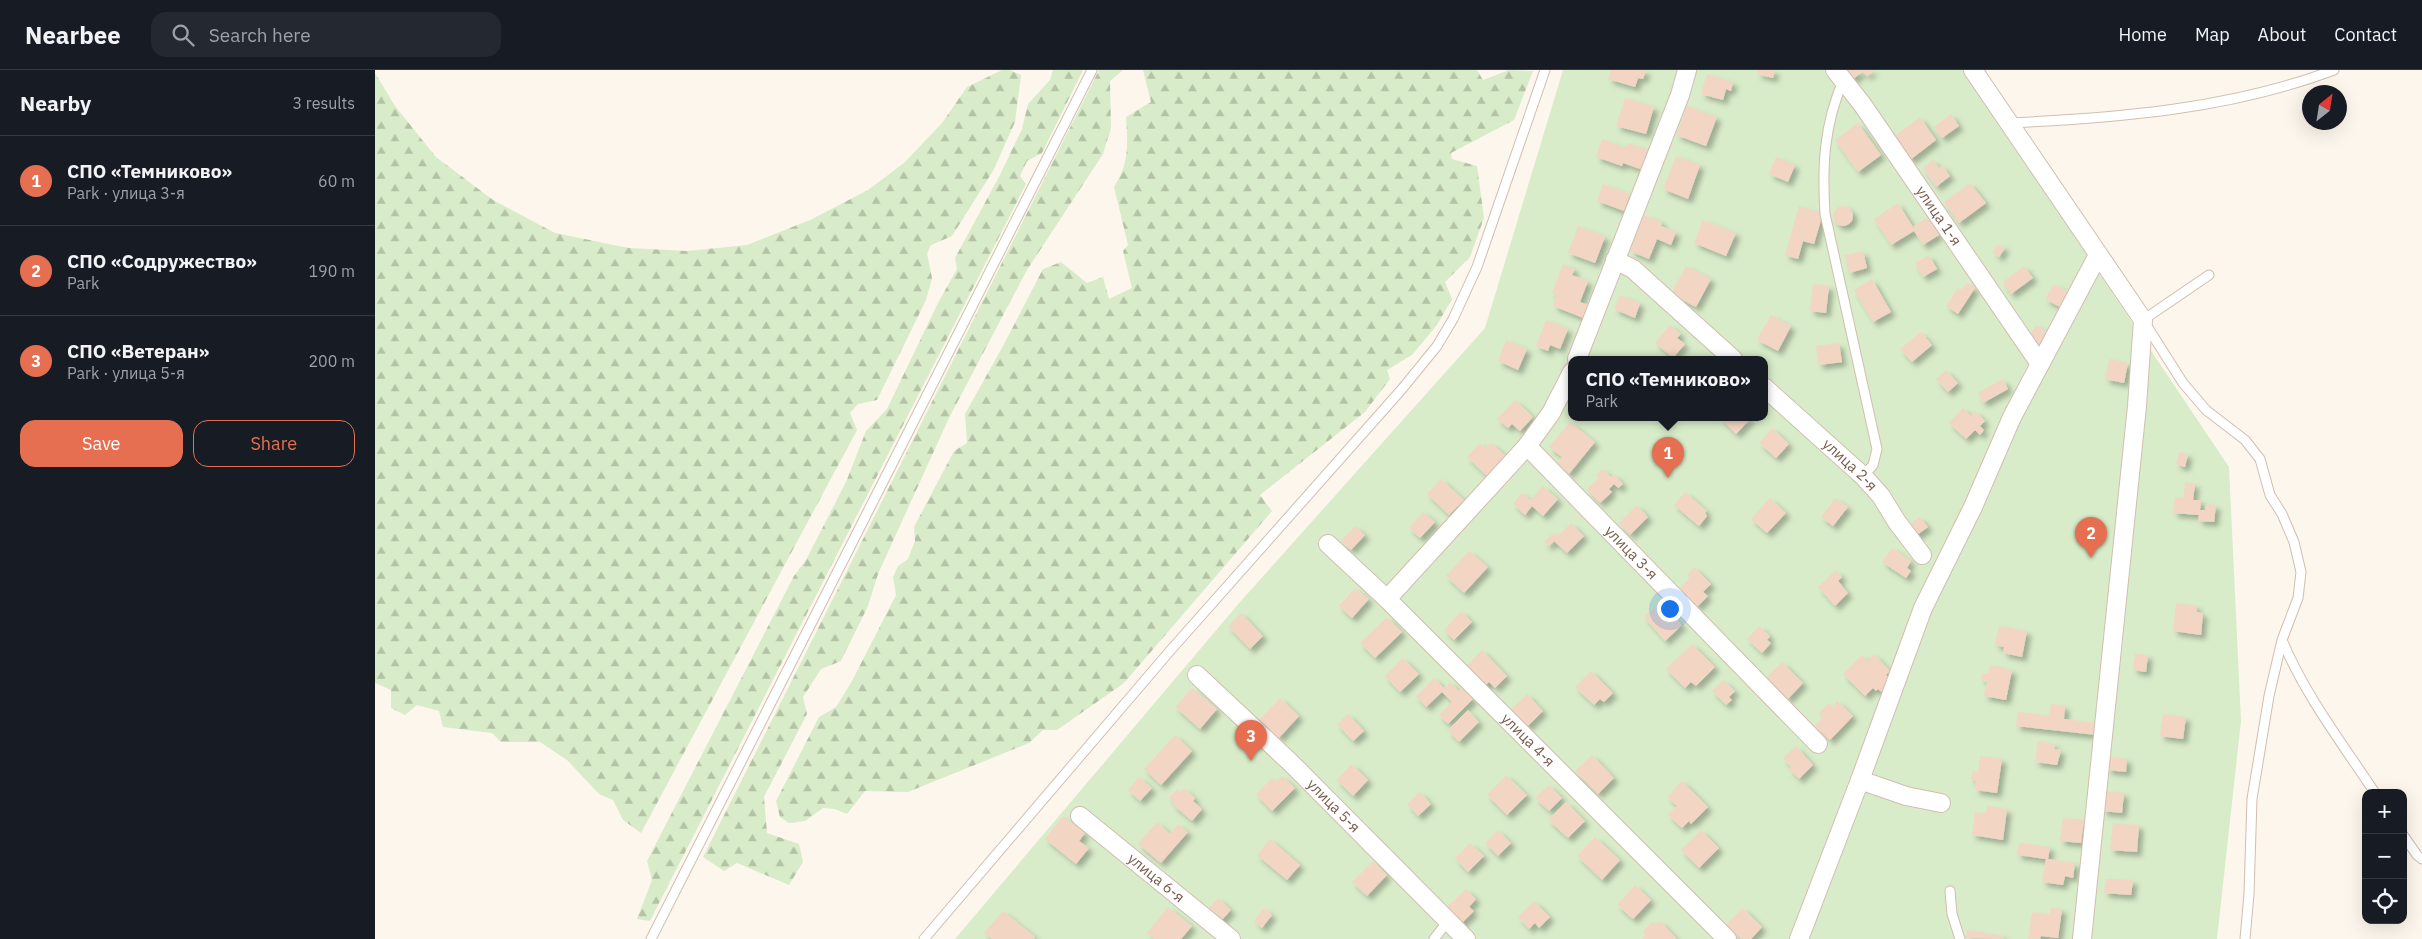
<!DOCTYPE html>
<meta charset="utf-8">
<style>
:root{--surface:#171b24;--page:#242831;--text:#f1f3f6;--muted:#9ea1a6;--line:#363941;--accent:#e76f51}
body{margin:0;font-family:"IBM Plex Sans",sans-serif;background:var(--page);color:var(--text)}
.controls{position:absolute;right:15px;bottom:15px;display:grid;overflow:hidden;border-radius:10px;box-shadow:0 5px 20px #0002}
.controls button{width:45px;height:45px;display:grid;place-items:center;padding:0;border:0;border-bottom:1px solid var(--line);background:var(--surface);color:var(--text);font:25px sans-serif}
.compass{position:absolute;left:1927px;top:15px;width:45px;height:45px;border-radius:50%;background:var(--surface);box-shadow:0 5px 20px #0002;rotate:30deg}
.you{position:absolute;left:1294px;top:538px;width:18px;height:18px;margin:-12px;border:4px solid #fff;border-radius:50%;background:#1a73e8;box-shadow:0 0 0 8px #1a73e833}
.badge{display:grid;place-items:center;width:32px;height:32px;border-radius:50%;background:var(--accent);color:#fff;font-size:16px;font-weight:700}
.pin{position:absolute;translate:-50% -41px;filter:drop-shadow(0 1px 2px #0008)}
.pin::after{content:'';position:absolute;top:26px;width:18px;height:15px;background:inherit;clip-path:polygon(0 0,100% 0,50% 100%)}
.popup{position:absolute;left:1193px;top:286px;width:200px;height:65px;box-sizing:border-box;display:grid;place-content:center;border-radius:10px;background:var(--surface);filter:drop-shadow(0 1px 4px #0005);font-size:16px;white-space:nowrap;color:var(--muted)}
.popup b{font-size:19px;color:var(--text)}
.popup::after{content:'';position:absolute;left:50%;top:100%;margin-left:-10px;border:10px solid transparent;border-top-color:var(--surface)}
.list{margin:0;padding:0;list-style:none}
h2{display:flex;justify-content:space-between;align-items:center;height:65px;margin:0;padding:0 20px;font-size:21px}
h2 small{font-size:16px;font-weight:400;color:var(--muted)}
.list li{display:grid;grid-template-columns:32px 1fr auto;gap:15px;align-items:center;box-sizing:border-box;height:90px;padding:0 20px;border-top:1px solid var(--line)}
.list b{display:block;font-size:19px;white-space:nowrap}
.list p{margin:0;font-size:16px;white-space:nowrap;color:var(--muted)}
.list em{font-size:16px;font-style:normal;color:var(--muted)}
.actions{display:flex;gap:10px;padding:15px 20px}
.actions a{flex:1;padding:11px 0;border:1px solid var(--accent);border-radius:15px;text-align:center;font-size:18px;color:var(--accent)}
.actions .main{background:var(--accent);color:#fff}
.icon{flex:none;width:28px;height:28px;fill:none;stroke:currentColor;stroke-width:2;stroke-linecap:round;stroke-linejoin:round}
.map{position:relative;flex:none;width:2047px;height:869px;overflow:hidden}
header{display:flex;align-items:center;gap:30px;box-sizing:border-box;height:70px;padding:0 25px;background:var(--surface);border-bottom:1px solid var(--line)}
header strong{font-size:24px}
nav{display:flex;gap:28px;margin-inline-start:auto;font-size:18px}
.search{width:350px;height:45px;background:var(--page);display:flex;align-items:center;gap:12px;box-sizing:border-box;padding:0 18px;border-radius:15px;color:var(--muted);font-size:19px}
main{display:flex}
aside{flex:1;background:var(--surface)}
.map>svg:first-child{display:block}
.forest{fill:url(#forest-firs)}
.garden{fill:#d8ecc9;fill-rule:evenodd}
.building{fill:#f3d5c3;filter:url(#shadow)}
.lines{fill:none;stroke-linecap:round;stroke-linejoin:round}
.service-casing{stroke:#d1beb0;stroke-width:11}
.minor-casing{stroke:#d1beb0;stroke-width:20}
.service{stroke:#fff;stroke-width:9}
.minor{stroke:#fff;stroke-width:18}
.labels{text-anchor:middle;stroke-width:4.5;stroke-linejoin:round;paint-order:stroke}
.street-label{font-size:15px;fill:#7a5c4d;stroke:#fffaf3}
</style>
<header>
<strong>Nearbee</strong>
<div class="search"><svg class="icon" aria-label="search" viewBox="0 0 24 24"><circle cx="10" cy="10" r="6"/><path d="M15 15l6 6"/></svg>Search here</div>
<nav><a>Home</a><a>Map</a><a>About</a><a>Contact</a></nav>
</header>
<main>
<aside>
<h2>Nearby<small>3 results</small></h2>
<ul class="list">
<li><span class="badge">1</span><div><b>СПО «Темниково»</b><p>Park · улица 3-я</p></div><em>60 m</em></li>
<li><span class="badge">2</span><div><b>СПО «Содружество»</b><p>Park</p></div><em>190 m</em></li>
<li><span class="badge">3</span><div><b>СПО «Ветеран»</b><p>Park · улица 5-я</p></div><em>200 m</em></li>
</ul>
<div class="actions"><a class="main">Save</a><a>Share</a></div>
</aside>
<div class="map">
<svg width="2047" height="869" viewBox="0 0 2047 869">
<defs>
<pattern id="forest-firs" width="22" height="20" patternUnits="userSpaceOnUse" patternTransform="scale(1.25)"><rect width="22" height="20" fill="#d8ecc9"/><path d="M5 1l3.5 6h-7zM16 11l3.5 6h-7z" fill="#b4c2a5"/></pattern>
<filter id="shadow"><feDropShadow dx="4.5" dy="4.5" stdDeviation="2.5" flood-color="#0004"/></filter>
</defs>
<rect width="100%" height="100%" fill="#fdf6ec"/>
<path class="forest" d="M627 0H635L646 5 640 52 618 101 577 166 556 175 552 183 557 208 551 230 502 330 483 334 475 343 482 360 266 763 248 750 238 730 224 724 192 690 165 672H126L117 663 68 657 64 641 42 635 30 645 16 638V620L0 613V3L20 36 61 87 118 130 180 163 254 178 312 181 372 175 435 150 493 120 529 93 567 53 592 17Z
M678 0H708L667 83 652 91 645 106 651 114 275 851 262 849 277 810 272 791 419 506 431 490 471 412 491 361 512 339 563 233 582 199 580 188 625 105 647 59 653 34 675 10Z
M724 0H748L735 11 736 58 728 84 652 200 574 348 503 504 493 536 466 591 446 599 428 627 432 644 389 727 392 763 424 774 428 792 414 815 362 793 349 801 328 787Z
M768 0H1102L1108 10 1134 0 1158 1 1139 50 1076 83 1077 89 1102 96 1109 148 1095 187 1070 212 1077 229 1062 255 1037 285 1012 300 1015 309 990 342 885 425 897 441 749 613 682 660H668L654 673 533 722 490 721 472 744 460 739 448 738 430 751 414 753 405 747 401 731 444 647 461 637 477 611 521 525 518 507 523 496 533 489 540 471 539 457 579 381 592 373 590 344 628 276 668 199 686 192 712 213 728 207 734 229 757 218 748 181 753 175 739 117C754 94 753 74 751 47L776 32Z"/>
<path class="garden" d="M1188 0H1588L1854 397 1866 651 1842 869H580L865 532 1110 258ZM1197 289H1389V347H1197Z"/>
<path class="building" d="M1236 0H1271L1268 9 1263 8 1260 17 1233 9Z
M1383 0H1400L1398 8 1382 4Z
M1469 0H1499L1492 6 1488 1 1477 10Z
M1332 4 1358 12 1356 21 1351 19 1348 30 1326 24Z
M1250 28 1279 37 1271 64 1241 56Z
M1312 36 1342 47 1331 76 1301 65Z
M1576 44 1584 56 1567 68 1559 57Z
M1545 47 1561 70 1535 90 1518 67Z
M1483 53 1506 85 1483 102 1460 70Z
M1227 69 1251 78 1252 73 1275 80 1268 100 1248 93 1247 96 1221 87Z
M1301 86 1325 95 1313 129 1288 119Z
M1401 87 1420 95 1413 112 1394 104Z
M1558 90 1564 98 1567 95 1575 106 1561 117 1548 98Z
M1595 113 1611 133 1584 153 1569 132Z
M1228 114 1255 124 1249 141 1222 131Z
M1523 133 1538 157 1553 147 1564 165 1548 175 1539 161 1516 175 1499 149Z
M1424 136 1448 143 1439 174 1428 171 1423 189 1410 185Z
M1458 146a10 10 0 1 1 20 0a10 10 0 1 1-20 0Z
M1269 145 1287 152 1286 156 1301 162 1296 175 1282 169 1274 189 1255 181Z
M1328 150 1361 163 1351 186 1319 173Z
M1203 156 1230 167 1220 193 1193 183Z
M1623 174 1630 178 1624 187 1618 182Z
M1488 181 1492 198 1474 203 1470 185Z
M1554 185 1562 199 1548 207 1540 193Z
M1188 194 1200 199 1197 205 1213 211 1205 232 1216 236 1211 249 1178 236 1182 225 1177 223Z
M1311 196 1336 209 1321 237 1296 224Z
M1649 196 1658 208 1636 224 1628 212Z
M1497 209 1516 242 1498 252 1479 220Z
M1591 213 1600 218 1583 244 1571 236 1583 218 1586 220Z
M1438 214 1454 216 1451 243 1435 241Z
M1679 214 1693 222 1685 237 1670 229Z
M1245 225 1265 233 1260 248 1239 239Z
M1396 245 1416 256 1403 281 1382 270Z
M1171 250 1193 259 1185 279 1175 275 1173 281 1161 276Z
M1295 255 1306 264 1302 268 1310 274 1298 288 1280 273Z
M1661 255 1672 262 1665 273 1668 274 1664 280 1651 272Z
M1546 262 1557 275 1537 292 1525 279Z
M1131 270 1152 279 1143 300 1123 291Z
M1464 273 1467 292 1444 295 1441 276Z
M1734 289 1753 293 1749 313 1730 309Z
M1571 300 1583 313 1573 322 1561 309Z
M1628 309 1633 319 1608 333 1603 323Z
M1140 330 1158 347 1145 361 1137 354 1133 358 1122 349Z
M1588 338 1596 346 1600 341 1610 351 1605 356 1609 360 1605 365 1600 360 1591 369 1574 353Z
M1344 347H1377L1361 364Z
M1195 352 1220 372 1194 404 1182 394 1187 387 1174 377Z
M1397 358 1414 374 1401 388 1384 373Z
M1105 373 1111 378 1116 373 1131 386 1112 406 1092 387Z
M1804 382 1813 384 1810 397 1801 394Z
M1228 399 1236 407 1239 404 1248 414 1243 418 1239 414 1234 419 1237 422 1225 433 1212 419 1224 408 1221 405Z
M1066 409 1089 430 1074 445 1052 424Z
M1810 412 1820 414 1818 430H1826L1825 440H1830L1831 434 1841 435 1839 452 1823 451 1824 445 1798 443 1800 427 1809 428Z
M1168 416 1183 429 1168 446 1157 436 1150 445 1138 434 1147 423 1155 430Z
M1310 422 1332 441 1330 443 1332 446 1324 456 1299 435Z
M1395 428 1411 443 1392 463 1376 449Z
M1460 428 1473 437 1458 456 1446 447Z
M1262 435 1273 447 1255 465 1244 453Z
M1048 442 1060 452 1045 468 1034 458Z
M1545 447 1553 457 1539 467 1531 457Z
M1196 453 1209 466 1192 483 1179 471 1174 476 1169 472 1179 462 1183 466Z
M980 456 990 465 976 480 966 471Z
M1517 478 1536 491 1532 498 1536 501 1531 508 1507 492Z
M1094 481 1113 497 1089 523 1071 506Z
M1319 497 1336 514 1328 522 1333 526 1322 537 1305 518 1315 508 1312 505Z
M1461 500 1467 507 1463 511 1473 523 1460 536 1443 517Z
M980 518 994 529 977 548 964 536Z
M1801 533 1822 536V542L1828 543 1826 565 1798 561Z
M1280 537 1287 544 1293 539 1307 555 1290 571 1269 547Z
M1086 541 1097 552 1079 570 1069 560Z
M866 543 888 566 875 579 853 556Z
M1012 547 1027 562 1000 588 985 573Z
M1384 556 1395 566 1392 570 1396 573 1387 583 1372 569Z
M1624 556 1652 561 1647 587 1628 583 1629 577 1620 575Z
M1317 574 1340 597 1321 616 1316 612 1310 618 1291 599Z
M1107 580 1132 606 1120 618 1114 612 1108 618 1089 599Z
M1499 584 1515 601 1511 605 1517 611 1507 622 1503 619 1501 621 1498 618 1490 626 1468 604 1487 585 1493 591Z
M1760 584 1773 585 1771 602 1758 600Z
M1028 588 1044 604 1025 622 1010 606Z
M1407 592 1428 613 1413 629 1391 608Z
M1615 595 1637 600 1631 630 1609 626 1612 612 1606 610 1607 603 1613 604Z
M1216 601 1238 623 1229 632 1225 629 1219 635 1200 617Z
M1059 608 1069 618 1075 612 1084 621 1087 618 1098 629 1073 654 1064 645 1077 632 1067 622 1051 637 1041 626Z
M1348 610 1360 621 1354 627 1357 630 1351 635 1337 621Z
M817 618 842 639 825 659 800 637Z
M1152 624 1168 641 1152 657 1135 641Z
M905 628 924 646 904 668 884 650Z
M1462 631 1478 646 1455 670 1440 656 1448 647 1444 643 1454 633 1458 637Z
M1676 634 1690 636 1689 649 1722 653 1721 665 1641 656 1643 642 1674 646Z
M1093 640 1104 652 1084 672 1073 660Z
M973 644 989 661 978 671 962 654Z
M1788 644 1811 647 1808 669 1785 666Z
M800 665 817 681 786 715 769 699Z
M1663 671 1680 674 1679 679 1686 680 1682 695 1660 692Z
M1421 676 1438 695 1424 709 1414 699 1416 697 1408 688Z
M1217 685 1239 708 1223 724 1200 701Z
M1605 686 1627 689 1622 723 1600 720 1601 711 1596 710 1597 701 1603 702Z
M1734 687 1752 689 1751 702 1732 700Z
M977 694 993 710 978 726 962 710Z
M1131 705 1152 725 1132 745 1112 725Z
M907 706 920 718 897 741 881 724 897 708 901 712Z
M764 707 777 718 765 731 753 720Z
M1307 711 1333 737 1316 754 1314 751 1307 758 1293 745 1302 736 1292 727Z
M1174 715 1187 728 1174 741 1160 728Z
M809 718 820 728 818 731 827 739 817 751 798 735 799 733 794 728 802 719 806 722Z
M1730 721 1749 723 1747 743 1727 741Z
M1045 722 1056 734 1043 746 1032 734Z
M1191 732 1210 751 1193 768 1173 750Z
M1612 736 1632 739 1628 770 1597 765 1600 742 1611 744Z
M688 746 710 763 704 771 714 778 701 794 670 769Z
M1688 748 1709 750 1706 773 1685 771Z
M782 752 795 764 803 754 813 762 786 793 763 774Z
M1738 753 1764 755 1762 782 1735 780Z
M1123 760 1136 773 1123 786 1110 773Z
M1326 760 1344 778 1324 798 1306 780Z
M1220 767 1245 790 1227 810 1202 786Z
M895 769 925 795 912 810 882 785Z
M1095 773 1109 786 1093 802 1080 788Z
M1644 773 1675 777 1673 789 1700 793 1698 808 1690 806 1688 815 1667 812 1671 789 1642 785Z
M998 791 1012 805 992 826 977 812Z
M1731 809 1758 810 1756 825 1729 823Z
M1260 815 1276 830 1258 849 1242 835Z
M1091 819 1101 829 1094 837 1099 841 1084 856 1069 840Z
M843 828 856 840 845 852 832 841Z
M1159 831 1175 847 1164 858 1160 853 1154 859 1143 847Z
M793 837 817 856 806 869H779L772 863Z
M1676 837 1687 839 1683 868 1666 866 1665 869H1653L1657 842 1675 844Z
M889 838 897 845 887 858 879 851Z
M1368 838 1387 857 1376 869H1366L1351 855Z
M628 841 660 867 659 869H617L609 863Z
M1278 851 1281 855 1285 851 1302 869H1267L1271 865 1268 861Z
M1592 860 1629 866 1628 869 1591 868Z"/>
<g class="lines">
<defs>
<path id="service" d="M1468 11C1449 55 1447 96 1450 144L1502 379 1498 395 1488 406
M1633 53C1743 48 1855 39 1959 0
M1834 205 1768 250 1808 313 1831 340 1870 370 1885 389 1895 425 1907 444 1919 472 1926 502 1923 528 1907 570 1894 626 1877 729 1874 824 1870 869
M1907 570C1930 625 1967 673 2000 723
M2028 765 2042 785 2047 789
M1575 821 1577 844 1585 869
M276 869 717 0
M549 869 794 582 1027 319 1062 276 1078 249 1102 197 1170 0
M1059 869 1073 851"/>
<g id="minor">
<path id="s1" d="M1460 0 1487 34 1665 294"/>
<path d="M1598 0 1768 250 1762 336 1707 869"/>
<path d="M1240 190 1258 199 1358 289"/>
<path d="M1202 289 1305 25 1312 0"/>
<path id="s2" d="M1389 317 1488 406 1506 426 1522 452 1547 485"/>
<path id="s3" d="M1152 376 1443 674"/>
<path id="s4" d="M953 474 1012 529 1352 869"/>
<path d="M1012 529 1152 376 1176 343 1197 302"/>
<path id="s5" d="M822 605 916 693 1091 869"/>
<path d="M1485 710 1531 726 1566 733"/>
<path id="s6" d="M705 746 856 869"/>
<path d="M1424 869 1485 710 1548 538 1598 437 1637 347 1723 185"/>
</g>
</defs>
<use href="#service" class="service-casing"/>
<use href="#minor" class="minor-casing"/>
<use href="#service" class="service"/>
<use href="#minor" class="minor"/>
</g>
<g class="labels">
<g class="street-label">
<text dy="5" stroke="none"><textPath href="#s1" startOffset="179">улица 1-я</textPath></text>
<text dy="5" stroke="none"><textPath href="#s2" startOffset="116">улица 2-я</textPath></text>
<text dy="5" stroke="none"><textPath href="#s3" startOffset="149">улица 3-я</textPath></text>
<text dy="5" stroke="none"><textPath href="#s4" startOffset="280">улица 4-я</textPath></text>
<text dy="5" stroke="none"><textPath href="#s5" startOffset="189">улица 5-я</textPath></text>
<text dy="5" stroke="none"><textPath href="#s6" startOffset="98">улица 6-я</textPath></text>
</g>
</g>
</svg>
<div class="controls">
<button>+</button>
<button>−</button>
<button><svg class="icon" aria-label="locate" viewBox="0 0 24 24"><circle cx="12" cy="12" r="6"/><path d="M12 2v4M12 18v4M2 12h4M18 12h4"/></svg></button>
</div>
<svg class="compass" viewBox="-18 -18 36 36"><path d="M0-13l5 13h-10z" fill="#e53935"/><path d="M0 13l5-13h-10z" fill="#9ea1a6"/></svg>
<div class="you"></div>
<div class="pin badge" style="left:1293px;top:408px">1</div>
<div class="popup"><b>СПО «Темниково»</b>Park</div>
<div class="pin badge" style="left:1716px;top:488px">2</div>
<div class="pin badge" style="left:876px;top:691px">3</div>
</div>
</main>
